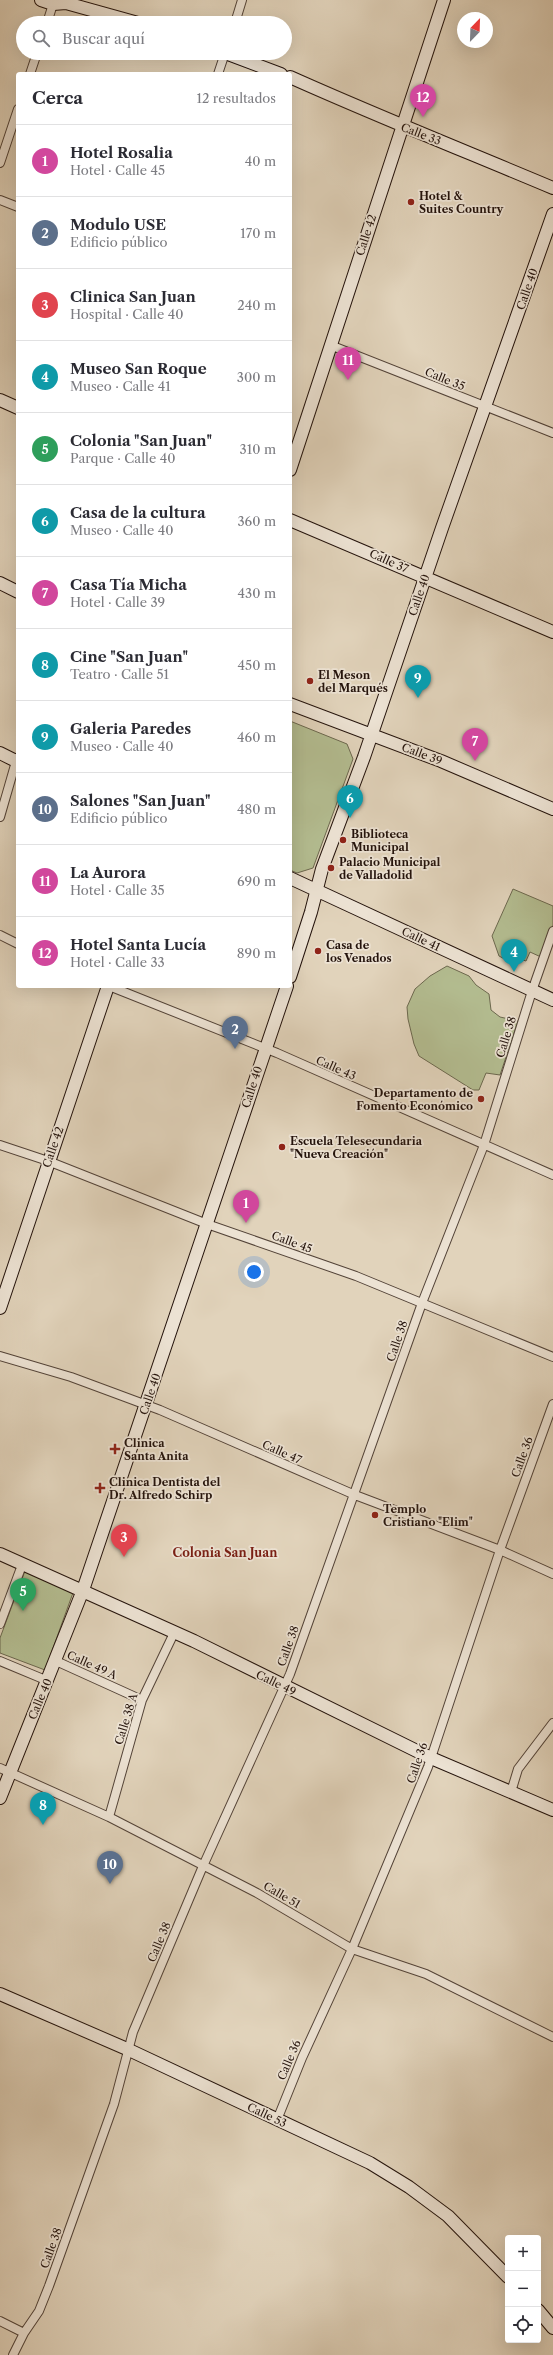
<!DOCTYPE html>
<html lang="es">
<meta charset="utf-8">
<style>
:root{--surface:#fff;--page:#f2f2f3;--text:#2b2b33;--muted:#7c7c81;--line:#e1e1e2;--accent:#2563eb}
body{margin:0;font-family:"Libre Caslon Text",serif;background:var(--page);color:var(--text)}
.controls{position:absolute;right:12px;bottom:12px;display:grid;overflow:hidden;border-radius:4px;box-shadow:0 4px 16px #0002}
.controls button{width:36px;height:36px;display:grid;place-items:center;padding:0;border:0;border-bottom:1px solid var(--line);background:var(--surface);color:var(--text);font:20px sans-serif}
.compass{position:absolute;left:457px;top:12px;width:36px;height:36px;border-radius:50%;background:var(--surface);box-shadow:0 4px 16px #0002;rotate:23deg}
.you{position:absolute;left:254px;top:1272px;width:14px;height:14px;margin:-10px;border:3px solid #fff;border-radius:50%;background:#1a73e8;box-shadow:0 0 0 6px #1a73e833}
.badge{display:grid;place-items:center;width:26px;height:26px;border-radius:50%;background:var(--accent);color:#fff;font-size:13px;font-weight:700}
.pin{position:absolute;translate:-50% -33px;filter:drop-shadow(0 1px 2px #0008)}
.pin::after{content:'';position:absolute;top:21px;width:14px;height:12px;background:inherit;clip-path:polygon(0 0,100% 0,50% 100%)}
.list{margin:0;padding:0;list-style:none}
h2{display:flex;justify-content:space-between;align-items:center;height:52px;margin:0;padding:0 16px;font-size:17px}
h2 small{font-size:13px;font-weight:400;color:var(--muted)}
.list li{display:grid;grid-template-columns:26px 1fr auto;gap:12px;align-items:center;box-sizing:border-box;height:72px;padding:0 16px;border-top:1px solid var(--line)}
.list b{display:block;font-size:15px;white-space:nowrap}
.list p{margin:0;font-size:13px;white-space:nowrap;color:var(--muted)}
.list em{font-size:13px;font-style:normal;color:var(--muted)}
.icon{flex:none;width:22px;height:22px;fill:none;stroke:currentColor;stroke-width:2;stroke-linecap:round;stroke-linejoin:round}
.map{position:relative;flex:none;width:553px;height:2355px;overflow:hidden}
.search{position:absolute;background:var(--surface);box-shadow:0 4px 16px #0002;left:16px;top:16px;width:276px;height:44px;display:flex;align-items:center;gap:10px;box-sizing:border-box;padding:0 14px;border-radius:22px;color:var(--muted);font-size:15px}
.panel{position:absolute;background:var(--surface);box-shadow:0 4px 16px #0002;left:16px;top:72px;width:276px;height:916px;border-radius:4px}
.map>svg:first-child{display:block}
.green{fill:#b3bc90;stroke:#6c684e}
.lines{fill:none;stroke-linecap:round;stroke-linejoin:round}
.street-casing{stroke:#534338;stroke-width:10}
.secondary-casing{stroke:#24130c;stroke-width:14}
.street{stroke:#ece2d3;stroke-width:8}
.secondary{stroke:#ece2d3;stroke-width:12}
.poi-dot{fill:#8f2418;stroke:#ece2d3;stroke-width:1.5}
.labels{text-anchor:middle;stroke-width:3.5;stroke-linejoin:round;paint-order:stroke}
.street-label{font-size:11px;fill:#24130c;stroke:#ece2d3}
.poi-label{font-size:11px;font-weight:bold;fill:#24130c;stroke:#ece2d3;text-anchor:start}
.neighbourhood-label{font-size:12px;font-weight:bold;fill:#7a1f14;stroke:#ece2d3}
</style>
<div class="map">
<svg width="553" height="2355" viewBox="0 0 553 2355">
<rect width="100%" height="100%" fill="#e1d3bb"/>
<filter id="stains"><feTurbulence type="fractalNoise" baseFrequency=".005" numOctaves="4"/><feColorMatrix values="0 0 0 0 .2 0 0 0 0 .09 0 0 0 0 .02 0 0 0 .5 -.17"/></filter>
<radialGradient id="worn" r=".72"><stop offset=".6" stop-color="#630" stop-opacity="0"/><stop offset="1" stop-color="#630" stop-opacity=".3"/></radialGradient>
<path class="green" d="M290 721 347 744 353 759 313 868 297 873 290 870Z
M513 889 553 906V925L541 957 530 952 526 961 517 958 514 964 499 956 492 936Z
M447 966 469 976 476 985 489 994 491 1010 500 1017 518 1021 500 1075 486 1073 479 1090H473L419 1056 414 1044 408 1019 407 1007 415 989 430 976Z
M25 1571 74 1590 45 1670 0 1653V1638Z"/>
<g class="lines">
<defs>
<path id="street" d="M47 23 54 1
M235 23 242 0
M30 74 37 53
M218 74 225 53
M0 163 18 109
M0 200 18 207
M330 345 553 433
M0 817 17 758
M0 935 18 944
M109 986 277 1053 553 1175
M0 1145 48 1161 207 1224 356 1276 553 1357
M0 1356 71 1377 160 1410 355 1495 500 1550 553 1574
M0 1624 22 1565
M0 1661 48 1681
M56 1661 142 1700
M0 1768 109 1817 257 1893 352 1949 426 1974 553 2037
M511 1792 518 1769 553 1723
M109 1817 142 1700 174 1633
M277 2120 302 2058 352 1949 428 1767 500 1550 553 1404
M0 2321 24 2333
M13 2355 24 2333 39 2311 49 2286 114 2104 133 2032 203 1866 290 1674 422 1303 484 1145 532 991 553 931"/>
<path id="secondary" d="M41 0 53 4 66 3 138 23
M225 53 281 74
M290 77C377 116 465 151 553 188
M0 400 18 408
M290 470 444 0
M290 520 553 632
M0 583 18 592
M290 704 441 761 553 809
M0 753 18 762
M290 878 553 1000
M290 977 311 912 322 869 364 757 442 528 553 214
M0 1308 108 986
M0 1554 194 1641 431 1758 553 1810
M0 1798 83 1590 287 986
M0 1994 127 2049 370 2163 409 2187 448 2216 508 2277
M538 2310 553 2328"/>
</defs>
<use href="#street" class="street-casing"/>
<use href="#secondary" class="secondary-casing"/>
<use href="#street" class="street"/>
<use href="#secondary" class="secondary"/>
</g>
<g class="poi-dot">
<circle cx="411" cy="202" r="4"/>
<circle cx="310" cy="681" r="4"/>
<circle cx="343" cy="840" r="4"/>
<circle cx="331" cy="868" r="4"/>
<circle cx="318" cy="951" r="4"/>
<circle cx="481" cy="1099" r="4"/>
<circle cx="282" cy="1147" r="4"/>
<path d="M113 1443h4v4h4v4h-4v4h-4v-4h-4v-4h4z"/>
<path d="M98 1482h4v4h4v4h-4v4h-4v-4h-4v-4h4z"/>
<circle cx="375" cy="1515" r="4"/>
</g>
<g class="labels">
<g class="street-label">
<text transform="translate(421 134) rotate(21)" y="4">Calle 33</text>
<text transform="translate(366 235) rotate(-72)" y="4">Calle 42</text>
<text transform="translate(527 289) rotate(-71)" y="4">Calle 40</text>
<text transform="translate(445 379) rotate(22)" y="4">Calle 35</text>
<text transform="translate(389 561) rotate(24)" y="4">Calle 37</text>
<text transform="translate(419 595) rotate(-71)" y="4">Calle 40</text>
<text transform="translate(422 754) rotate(21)" y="4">Calle 39</text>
<text transform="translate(421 939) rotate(25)" y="4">Calle 41</text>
<text transform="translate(506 1037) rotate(-73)" y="4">Calle 38</text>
<text transform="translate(336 1068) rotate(24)" y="4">Calle 43</text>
<text transform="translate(252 1087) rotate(-72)" y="4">Calle 40</text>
<text transform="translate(53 1147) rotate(-71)" y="4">Calle 42</text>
<text transform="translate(292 1242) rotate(20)" y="4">Calle 45</text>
<text transform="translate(397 1341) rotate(-71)" y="4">Calle 38</text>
<text transform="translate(150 1394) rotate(-71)" y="4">Calle 40</text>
<text transform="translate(282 1452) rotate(24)" y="4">Calle 47</text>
<text transform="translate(522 1457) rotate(-70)" y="4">Calle 36</text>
<text transform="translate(288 1646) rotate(-70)" y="4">Calle 38</text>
<text transform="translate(92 1665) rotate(24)" y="4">Calle 49 A</text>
<text transform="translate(276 1683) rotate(26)" y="4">Calle 49</text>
<text transform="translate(40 1699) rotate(-67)" y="4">Calle 40</text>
<text transform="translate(126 1719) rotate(-73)" y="4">Calle 38 A</text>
<text transform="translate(417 1763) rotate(-71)" y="4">Calle 36</text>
<text transform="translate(282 1895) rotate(30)" y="4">Calle 51</text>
<text transform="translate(159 1942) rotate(-67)" y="4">Calle 38</text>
<text transform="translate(289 2060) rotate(-67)" y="4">Calle 36</text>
<text transform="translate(267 2115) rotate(25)" y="4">Calle 53</text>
<text transform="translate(51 2248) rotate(-70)" y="4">Calle 38</text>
</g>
<g class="poi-label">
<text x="419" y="200">Hotel &amp;<tspan x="419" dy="13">Suites Country</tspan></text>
<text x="318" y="679">El Meson<tspan x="318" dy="13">del Marqués</tspan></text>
<text x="351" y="838">Biblioteca<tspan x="351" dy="13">Municipal</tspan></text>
<text x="339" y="866">Palacio Municipal<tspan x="339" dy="13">de Valladolid</tspan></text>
<text x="326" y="949">Casa de<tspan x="326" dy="13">los Venados</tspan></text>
<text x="473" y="1097" text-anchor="end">Departamento de<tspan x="473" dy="13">Fomento Económico</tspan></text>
<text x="290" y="1145">Escuela Telesecundaria<tspan x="290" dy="13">"Nueva Creación"</tspan></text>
<text x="124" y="1447">Clinica<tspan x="124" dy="13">Santa Anita</tspan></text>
<text x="109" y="1486">Clinica Dentista del<tspan x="109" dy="13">Dr. Alfredo Schirp</tspan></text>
<text x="383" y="1513">Templo<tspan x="383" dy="13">Cristiano "Elim"</tspan></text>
</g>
<g class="neighbourhood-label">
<text x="225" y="1557">Colonia San Juan</text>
</g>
</g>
<rect width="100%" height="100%" filter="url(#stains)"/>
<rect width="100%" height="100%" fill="url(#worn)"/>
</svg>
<div class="controls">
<button>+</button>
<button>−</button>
<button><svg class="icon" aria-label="locate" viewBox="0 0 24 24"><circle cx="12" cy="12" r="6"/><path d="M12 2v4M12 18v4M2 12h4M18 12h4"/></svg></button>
</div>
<svg class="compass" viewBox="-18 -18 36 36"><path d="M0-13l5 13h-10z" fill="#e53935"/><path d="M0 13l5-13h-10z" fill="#7c7c81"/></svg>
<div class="you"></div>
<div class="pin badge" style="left:246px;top:1223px;background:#d1479c">1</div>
<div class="pin badge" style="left:235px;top:1049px;background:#5c6f8a">2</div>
<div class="pin badge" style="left:124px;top:1557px;background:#e0444e">3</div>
<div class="pin badge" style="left:514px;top:972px;background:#0f9aa8">4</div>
<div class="pin badge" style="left:23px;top:1611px;background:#2e9e5b">5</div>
<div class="pin badge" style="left:350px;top:818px;background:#0f9aa8">6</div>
<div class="pin badge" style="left:475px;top:761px;background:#d1479c">7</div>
<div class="pin badge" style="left:43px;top:1825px;background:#0f9aa8">8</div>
<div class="pin badge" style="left:418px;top:698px;background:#0f9aa8">9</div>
<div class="pin badge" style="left:110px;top:1884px;background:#5c6f8a">10</div>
<div class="pin badge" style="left:348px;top:380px;background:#d1479c">11</div>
<div class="pin badge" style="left:423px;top:117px;background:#d1479c">12</div>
<div class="search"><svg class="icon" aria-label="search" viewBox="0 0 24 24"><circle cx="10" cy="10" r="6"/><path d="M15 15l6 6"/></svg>Buscar aquí</div>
<section class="panel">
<h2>Cerca<small>12 resultados</small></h2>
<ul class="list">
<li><span class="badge" style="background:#d1479c">1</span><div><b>Hotel Rosalia</b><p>Hotel · Calle 45</p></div><em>40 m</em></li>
<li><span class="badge" style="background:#5c6f8a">2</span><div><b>Modulo USE</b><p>Edificio público</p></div><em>170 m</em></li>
<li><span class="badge" style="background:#e0444e">3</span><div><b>Clinica San Juan</b><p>Hospital · Calle 40</p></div><em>240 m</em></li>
<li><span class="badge" style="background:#0f9aa8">4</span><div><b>Museo San Roque</b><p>Museo · Calle 41</p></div><em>300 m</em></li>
<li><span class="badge" style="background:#2e9e5b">5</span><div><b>Colonia &quot;San Juan&quot;</b><p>Parque · Calle 40</p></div><em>310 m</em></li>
<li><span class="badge" style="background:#0f9aa8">6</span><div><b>Casa de la cultura</b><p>Museo · Calle 40</p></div><em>360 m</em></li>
<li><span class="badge" style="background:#d1479c">7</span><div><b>Casa Tía Micha</b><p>Hotel · Calle 39</p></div><em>430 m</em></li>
<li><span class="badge" style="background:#0f9aa8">8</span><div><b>Cine &quot;San Juan&quot;</b><p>Teatro · Calle 51</p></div><em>450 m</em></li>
<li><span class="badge" style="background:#0f9aa8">9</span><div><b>Galeria Paredes</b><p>Museo · Calle 40</p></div><em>460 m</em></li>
<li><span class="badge" style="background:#5c6f8a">10</span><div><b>Salones &quot;San Juan&quot;</b><p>Edificio público</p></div><em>480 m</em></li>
<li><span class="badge" style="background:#d1479c">11</span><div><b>La Aurora</b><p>Hotel · Calle 35</p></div><em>690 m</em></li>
<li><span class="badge" style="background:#d1479c">12</span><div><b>Hotel Santa Lucía</b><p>Hotel · Calle 33</p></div><em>890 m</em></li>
</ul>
</section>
</div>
